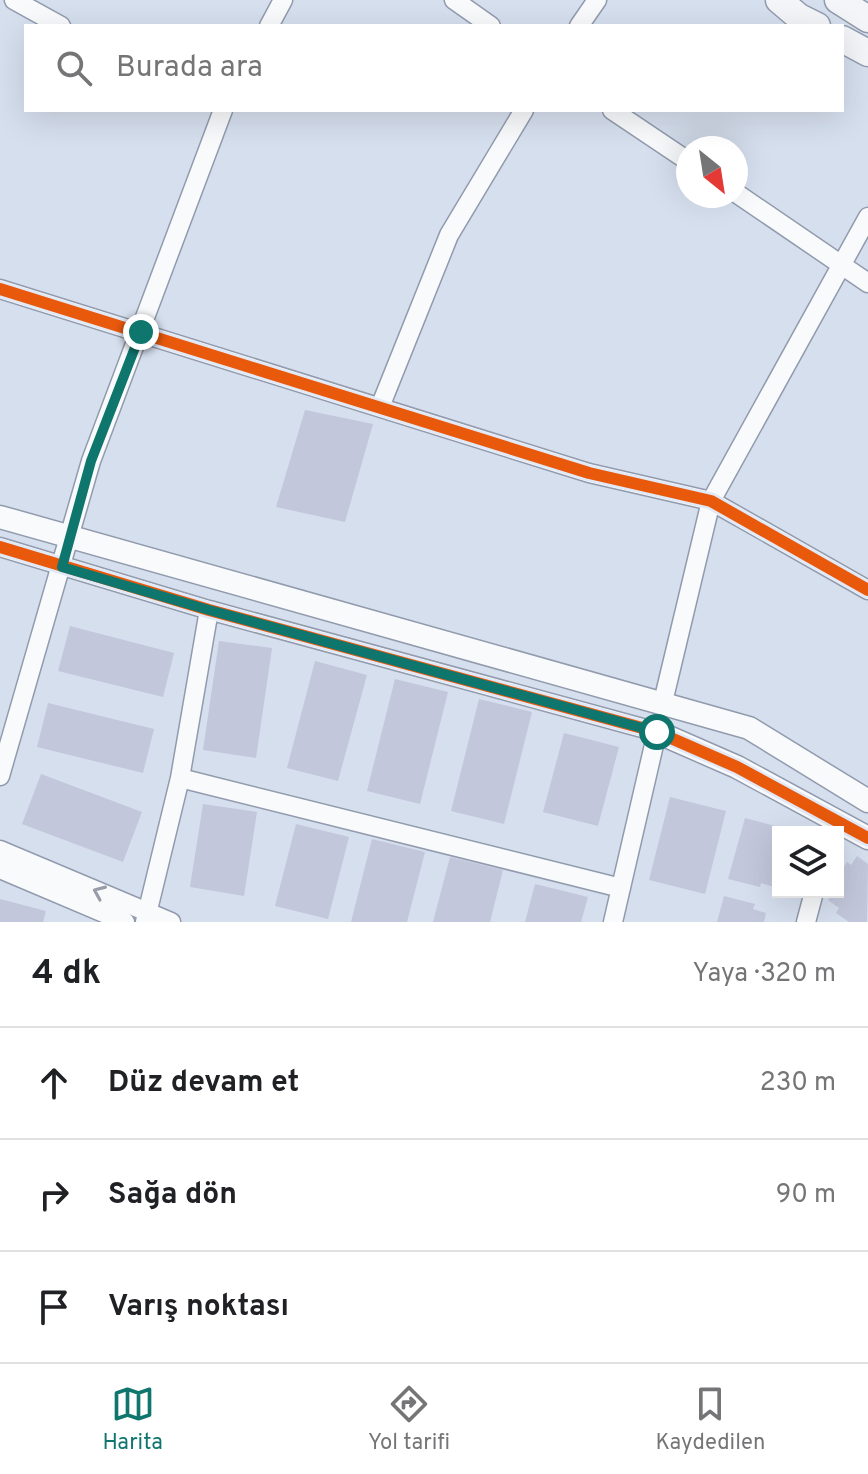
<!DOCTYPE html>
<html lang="tr">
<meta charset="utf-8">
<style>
:root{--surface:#fff;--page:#f6f6f6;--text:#202124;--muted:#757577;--line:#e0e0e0;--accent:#0f766e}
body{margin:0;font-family:Overpass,sans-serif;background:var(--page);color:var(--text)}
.controls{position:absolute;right:24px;bottom:24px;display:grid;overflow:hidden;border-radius:0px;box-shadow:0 8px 32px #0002}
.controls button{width:72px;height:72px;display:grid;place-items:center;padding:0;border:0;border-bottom:2px solid var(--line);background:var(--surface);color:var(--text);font:40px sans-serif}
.compass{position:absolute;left:676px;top:136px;width:72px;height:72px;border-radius:50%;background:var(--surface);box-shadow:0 8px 32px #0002;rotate:150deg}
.stop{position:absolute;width:24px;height:24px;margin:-18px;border:6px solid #0f766e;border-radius:50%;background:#fff}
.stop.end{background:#0f766e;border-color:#fff;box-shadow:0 2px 8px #0008}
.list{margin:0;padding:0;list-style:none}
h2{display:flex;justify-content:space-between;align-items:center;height:104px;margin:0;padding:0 32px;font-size:34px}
h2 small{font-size:26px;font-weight:400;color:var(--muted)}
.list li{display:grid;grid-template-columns:52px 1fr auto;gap:24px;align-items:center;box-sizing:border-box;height:112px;padding:0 32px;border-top:2px solid var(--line)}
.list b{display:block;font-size:30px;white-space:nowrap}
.list em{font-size:26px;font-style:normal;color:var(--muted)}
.icon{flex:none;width:44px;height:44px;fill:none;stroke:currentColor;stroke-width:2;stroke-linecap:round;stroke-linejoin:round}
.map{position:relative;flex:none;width:868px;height:922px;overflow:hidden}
.search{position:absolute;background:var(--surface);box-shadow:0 8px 32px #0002;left:24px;right:24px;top:24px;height:88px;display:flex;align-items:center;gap:20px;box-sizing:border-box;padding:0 28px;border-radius:0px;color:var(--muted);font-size:30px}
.sheet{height:440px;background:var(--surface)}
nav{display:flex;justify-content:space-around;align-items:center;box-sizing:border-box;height:112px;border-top:2px solid var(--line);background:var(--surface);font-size:22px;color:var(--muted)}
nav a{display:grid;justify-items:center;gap:4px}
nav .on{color:var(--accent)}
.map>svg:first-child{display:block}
.building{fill:#c2c7db}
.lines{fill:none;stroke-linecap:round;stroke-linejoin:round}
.minor-casing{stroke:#919bad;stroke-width:21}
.tertiary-casing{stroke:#919bad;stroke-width:25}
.secondary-casing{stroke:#919bad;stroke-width:29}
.minor{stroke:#f9fafc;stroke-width:18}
.tertiary{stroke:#f9fafc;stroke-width:22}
.secondary{stroke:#f3f5f8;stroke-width:26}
.cycleway-casing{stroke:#e1e9f7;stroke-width:17}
.cycleway{stroke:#e8590c;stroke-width:12}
.oneway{stroke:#979ca7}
.route{stroke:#0f766e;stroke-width:10}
</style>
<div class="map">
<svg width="868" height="922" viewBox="0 0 868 922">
<rect width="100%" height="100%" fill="#d6dfee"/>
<path class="building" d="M305 410 373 424 345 522 276 507Z
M70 626 174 653 163 697 58 671Z
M219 641 272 648 256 758 203 750Z
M315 661 367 675 338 781 287 768Z
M395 679 448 692 420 804 367 791Z
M479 699 532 712 504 824 451 811Z
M48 703 154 729 143 773 37 747Z
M564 733 619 747 598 826 543 812Z
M41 774 142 812 123 862 22 824Z
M670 797 726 811 705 894 649 880Z
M203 804 257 812 244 896 190 887Z
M745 818 775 826 774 832 778 833V877L774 887 761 883 760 887 728 879Z
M296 824 349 837 328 919 275 906Z
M372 839 425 852 407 922H351Z
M857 856 868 864 867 922H849L836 913 839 908 828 900 834 892H838V876L847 862 851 865Z
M450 857 503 870 490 922H433Z
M535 884 588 897 581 922H525Z
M724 896 755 904 753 909 766 913 764 922H717Z
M0 899 46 911 43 922H0Z"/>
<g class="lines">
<defs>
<path id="minor" d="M14 0 61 26
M454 0 491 26
M269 26 283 0
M579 26 597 0
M612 110 688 161
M736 193 868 283
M0 289 589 473 711 501 868 590
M380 407 449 235 524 110
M0 547 209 610 657 732 613 922
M663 702 711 501 868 217
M0 776 91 461 223 110
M180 778 621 888
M0 850 171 922
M0 869 125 922
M145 922 180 778 209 610
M806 922 814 892"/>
<path id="tertiary" d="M0 517 749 728 868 801
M657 732 737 767 868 838"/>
<path id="secondary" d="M779 0 799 17 817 26
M838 0 868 19
M842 39 868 53"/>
</defs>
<use href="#minor" class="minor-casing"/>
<use href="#tertiary" class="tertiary-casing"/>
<use href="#secondary" class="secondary-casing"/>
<use href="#minor" class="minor"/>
<use href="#tertiary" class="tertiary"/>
<use href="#secondary" class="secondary"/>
<defs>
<path id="cycleway" d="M0 289 589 473 711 501 868 590
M0 547 209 610 657 732 737 767 868 838"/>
</defs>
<use href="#cycleway" class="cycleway-casing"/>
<use href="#cycleway" class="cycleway"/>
</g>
<defs><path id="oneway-chevron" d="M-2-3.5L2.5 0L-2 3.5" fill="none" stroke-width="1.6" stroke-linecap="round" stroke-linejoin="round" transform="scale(2)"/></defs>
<use class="oneway" href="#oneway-chevron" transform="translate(99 892) rotate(-157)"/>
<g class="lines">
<path class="route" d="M141 332 91 461 62 567 209 610 657 732"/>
</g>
</svg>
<div class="controls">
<button><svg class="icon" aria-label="layers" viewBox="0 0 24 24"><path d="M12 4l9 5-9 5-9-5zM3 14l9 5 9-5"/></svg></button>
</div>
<svg class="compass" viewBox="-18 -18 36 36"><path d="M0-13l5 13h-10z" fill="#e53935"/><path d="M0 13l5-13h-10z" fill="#757577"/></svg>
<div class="stop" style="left:657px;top:732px"></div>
<div class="stop end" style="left:141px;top:332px"></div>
<div class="search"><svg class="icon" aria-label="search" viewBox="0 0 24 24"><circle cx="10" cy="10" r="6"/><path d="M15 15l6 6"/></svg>Burada ara</div>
</div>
<section class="sheet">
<h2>4 dk<small>Yaya · 320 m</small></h2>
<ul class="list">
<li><svg class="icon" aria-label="ahead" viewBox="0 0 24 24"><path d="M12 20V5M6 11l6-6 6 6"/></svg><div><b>Düz devam et</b></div><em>230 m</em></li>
<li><svg class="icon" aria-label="right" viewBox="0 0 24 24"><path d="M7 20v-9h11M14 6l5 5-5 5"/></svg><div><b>Sağa dön</b></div><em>90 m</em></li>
<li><svg class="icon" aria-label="arrive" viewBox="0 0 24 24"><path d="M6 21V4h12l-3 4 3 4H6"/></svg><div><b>Varış noktası</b></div></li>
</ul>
</section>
<nav>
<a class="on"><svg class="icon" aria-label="map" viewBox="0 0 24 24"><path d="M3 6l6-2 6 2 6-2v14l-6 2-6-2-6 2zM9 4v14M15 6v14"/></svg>Harita</a>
<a><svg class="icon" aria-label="directions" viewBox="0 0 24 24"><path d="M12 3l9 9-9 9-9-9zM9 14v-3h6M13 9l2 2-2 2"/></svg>Yol tarifi</a>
<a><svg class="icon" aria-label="saved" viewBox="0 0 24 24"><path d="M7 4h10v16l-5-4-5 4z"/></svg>Kaydedilen</a>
</nav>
